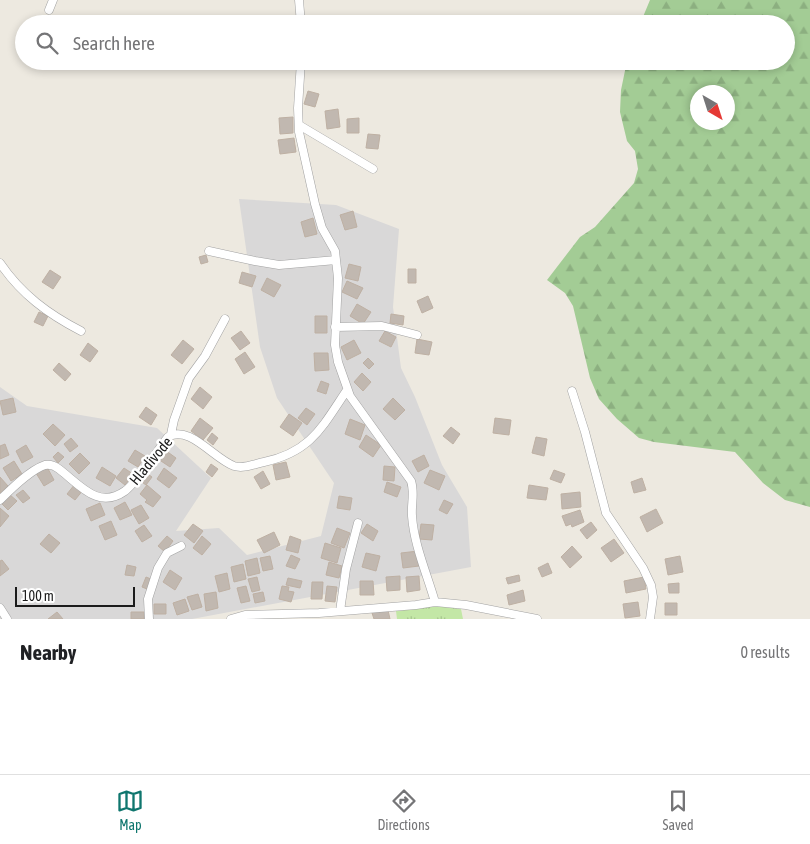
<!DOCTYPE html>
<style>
:root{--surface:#fff;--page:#f2f2f2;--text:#202124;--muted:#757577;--line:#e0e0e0;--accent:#0f766e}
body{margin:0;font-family:"Asap Condensed",sans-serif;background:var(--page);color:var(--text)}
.compass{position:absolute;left:690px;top:85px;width:45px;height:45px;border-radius:50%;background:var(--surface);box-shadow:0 2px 8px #0003;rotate:141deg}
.scale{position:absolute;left:15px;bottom:12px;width:120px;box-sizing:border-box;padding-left:5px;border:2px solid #1b1b1b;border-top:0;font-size:14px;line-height:18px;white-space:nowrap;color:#1b1b1b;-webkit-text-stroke:4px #fff;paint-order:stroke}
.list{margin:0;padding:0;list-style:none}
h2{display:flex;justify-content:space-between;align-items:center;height:65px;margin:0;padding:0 20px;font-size:21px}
h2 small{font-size:16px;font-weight:400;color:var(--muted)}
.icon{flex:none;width:28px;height:28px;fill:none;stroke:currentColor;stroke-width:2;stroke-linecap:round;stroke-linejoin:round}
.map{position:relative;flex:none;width:810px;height:619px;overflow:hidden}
.search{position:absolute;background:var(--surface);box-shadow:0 2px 8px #0003;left:15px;right:15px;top:15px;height:55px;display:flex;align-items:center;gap:12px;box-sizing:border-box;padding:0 18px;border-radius:28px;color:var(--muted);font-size:19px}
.sheet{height:155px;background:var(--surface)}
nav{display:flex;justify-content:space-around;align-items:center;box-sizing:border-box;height:70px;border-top:1px solid var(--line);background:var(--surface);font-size:14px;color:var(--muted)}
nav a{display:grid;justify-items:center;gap:2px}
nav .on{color:var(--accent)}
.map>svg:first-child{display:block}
.residential{fill:#d9d8d8}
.grass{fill:url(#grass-tufts)}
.forest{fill:url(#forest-firs);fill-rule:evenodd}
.building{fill:#c1b8b0;stroke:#beb0a3}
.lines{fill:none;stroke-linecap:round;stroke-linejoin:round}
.minor-casing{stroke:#a2a2a2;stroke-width:9}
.minor{stroke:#fff;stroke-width:8}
.labels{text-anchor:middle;stroke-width:5;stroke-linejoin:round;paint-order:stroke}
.street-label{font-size:15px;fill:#1b1b1b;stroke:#fff}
</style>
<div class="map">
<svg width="810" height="619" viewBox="0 0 810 619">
<defs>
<pattern id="grass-tufts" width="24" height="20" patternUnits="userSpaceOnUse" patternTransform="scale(1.25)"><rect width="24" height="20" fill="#c3e7a6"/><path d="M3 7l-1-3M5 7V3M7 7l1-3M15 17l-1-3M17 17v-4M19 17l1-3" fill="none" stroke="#a7c68e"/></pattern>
<pattern id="forest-firs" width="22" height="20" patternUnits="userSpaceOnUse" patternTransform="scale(1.25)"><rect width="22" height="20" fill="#a3cc95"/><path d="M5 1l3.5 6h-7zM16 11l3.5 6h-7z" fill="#8caf80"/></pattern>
</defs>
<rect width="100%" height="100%" fill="#ede9e0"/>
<path class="residential" d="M239 199 336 205 399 229 393 307 401 368 415 397 442 465 467 507 471 567 192 619H0V387L27 406 157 428 211 478 176 531 219 528 247 555 321 536 334 483 277 398 260 347Z"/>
<path class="grass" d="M437 606 461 609 463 619H397L396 611Z"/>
<path class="forest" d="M650 0H810V507L785 500 763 483 735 452 654 442 639 438 617 419 599 399 590 378 573 306 565 293 547 280 580 237 595 227 634 183 638 169 635 151 627 141 620 112 621 90 627 61H786V24H640ZM698 92H728V122H698Z"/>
<path class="building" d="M308 91 319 94 315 107 304 104Z
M338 109 340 127 327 129 325 111Z
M293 117V133L280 134 279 118Z
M359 118V133H347V119Z
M368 134 380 135 378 149 366 148Z
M294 138 296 152 280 154 278 140Z
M353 211 357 227 345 230 340 215Z
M313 218 317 234 305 237 301 222Z
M206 255 208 262 201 264 199 257Z
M349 264 361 267 358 281 345 278Z
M408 269H416V283H408Z
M50 270 61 277 53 289 42 282Z
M242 272 256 276 252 287 239 283Z
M267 278 281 285 274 297 261 290Z
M347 281 363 288 357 299 342 292Z
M428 296 433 308 422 313 417 301Z
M357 304 371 312 363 324 350 316Z
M39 312 48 316 43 326 34 322Z
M391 314 404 316 403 325 390 323Z
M315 316H327V333H315Z
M241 331 250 343 240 350 231 338Z
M385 331 396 337 391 347 379 341Z
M417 339 432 342 429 355 415 353Z
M183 340 194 349 182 364 171 355Z
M354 340 361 353 347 360 341 347Z
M88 343 98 351 90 362 80 355Z
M245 352 255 367 244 374 235 359Z
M314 353H328L329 370 315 371Z
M368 358 374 364 369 369 363 363Z
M59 363 71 374 65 381 53 370Z
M362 373 371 382 363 391 354 382Z
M321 381 329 384 326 394 317 391Z
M200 387 212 397 203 409 191 399Z
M13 398 16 412 3 415 0 401Z
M393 398 405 410 395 420 383 409Z
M146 407 157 415 151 425 139 417Z
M306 408 315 414 307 425 298 418Z
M289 414 302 423 293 436 280 427Z
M200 418 213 428 203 440 191 431Z
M495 418 511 420 509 435 493 433Z
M350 419 365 425 360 440 345 434Z
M53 424 65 435 55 446 43 434Z
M451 427 460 434 453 444 443 436Z
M212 433 218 438 213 445 207 440Z
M366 435 381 445 373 457 359 447Z
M536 437 547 439 544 456 532 453Z
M71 438 78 446 70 452 64 444Z
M5 444 9 455 0 459V446Z
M26 445 33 457 22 463 16 451Z
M135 450 145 456 138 467 128 461Z
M165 450 176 458 170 467 158 459Z
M58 452 64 457 58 463 53 457Z
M80 453 90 463 79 474 69 464Z
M424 455 429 466 418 472 412 461Z
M14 461 22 474 11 481 3 468Z
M286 462 290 477 276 480 273 465Z
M211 464 218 469 212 477 206 472Z
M384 466 395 467 394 481 383 480Z
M47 467 54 480 44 486 36 473Z
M102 467 116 476 110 486 96 478Z
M124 468 133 474 125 485 116 478Z
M164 468 177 478 169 488 157 479Z
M430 470 445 476 439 490 424 483Z
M554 470 565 474 561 483 550 479Z
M263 471 270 484 261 489 254 477Z
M145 472 152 477 146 485 139 480Z
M0 477 8 486 0 493Z
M642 478 646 490 634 493 631 482Z
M387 482 401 487 397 497 384 492Z
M75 484 83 490 75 500 67 494Z
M147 485 161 497 153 507 145 502 147 500 140 494Z
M529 485 548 488 546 500 527 498Z
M23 490 30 498 23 503 16 495Z
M580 492 581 507 562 509 561 494Z
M9 494 17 501 8 510 1 503Z
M339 496 352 498 350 510 337 508Z
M444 500 453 504 447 514 439 510Z
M125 502 132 515 120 520 114 508Z
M100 503 105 515 91 521 86 509Z
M141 505 149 518 139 524 131 510Z
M0 508 9 516 0 527Z
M656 509 663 523 647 532 640 517Z
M580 510 584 522 572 527 571 524 566 526 562 516Z
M111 521 117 535 105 540 99 526Z
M591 522 597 530 587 539 580 530Z
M193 524 203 531 194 543 184 535Z
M367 524 378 531 373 541 361 533Z
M421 524 434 525 432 540 419 539Z
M144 525 152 536 142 542 135 531Z
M337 528 350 533 344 548 331 543Z
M274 532 280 545 264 553 257 540Z
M49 534 60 543 51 553 40 544Z
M167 536 173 541 165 552 158 546Z
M202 536 211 544 202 555 193 548Z
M290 536 301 540 298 553 286 550Z
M614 539 624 553 611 562 601 548Z
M325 543 341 548 337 563 321 558Z
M572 546 582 557 570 568 561 557Z
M418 551 419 566 403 568 401 553Z
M366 553 380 556 376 571 362 567Z
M291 555 300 559 295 569 286 566Z
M270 556 273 569 263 571 260 558Z
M680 556 683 572 668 575 665 559Z
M257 558 260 573 248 576 245 561Z
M2 560 9 569 0 576V561Z
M329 562 342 566 339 578 326 575Z
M548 563 552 573 542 577 538 568Z
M243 564 246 579 234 582 231 567Z
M127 565 136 567 134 576 125 575Z
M170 570 182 578 175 590 163 582Z
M227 573 230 589 219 592 215 576Z
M519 575 520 581 508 584 506 578Z
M400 576V590L387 591 386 577Z
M419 576 420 590 407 592 406 577Z
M146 577 151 579 147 589 142 587Z
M257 577 260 590 252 592 248 579Z
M644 577 646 589 626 593 624 581Z
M288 578 302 581 300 588 286 585Z
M360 581H373L374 595H360Z
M312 582H323L322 599H311Z
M679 583V593H669L668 584Z
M246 586 250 601 241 603 237 588Z
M282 586 289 587 288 591 294 592 291 602 279 599Z
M327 586 337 587 335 602 325 601Z
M523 590 525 601 509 605 507 595Z
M216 592 218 608 206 611 204 594Z
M263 592 265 601 255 603 253 594Z
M198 594 202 607 192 610 187 597Z
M185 599 189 611 177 615 173 603Z
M638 602 640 616 625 618 623 604Z
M665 603H677V615H665Z
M154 604H166V614H154Z
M388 610 390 619H374L372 613Z
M57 612 63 619H48Z
M131 612H144V619H131Z"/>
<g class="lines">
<defs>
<path id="minor" d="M299 0 301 24
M49 10 53 0
M299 125 373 169
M209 251 255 261 279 265 336 260
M0 263C21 294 48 314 81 331
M335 327 382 326 417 335
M572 391 585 432 606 513 643 568 651 585 653 597 650 619
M171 434 174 420 189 378 205 356 225 319
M0 500C11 489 30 470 45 465 50 464 55 466 59 469 80 485 98 510 125 491 138 481 157 451 168 437 189 424 214 459 234 466 244 469 254 464 264 462 311 452 322 427 347 390
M435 602 466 605 537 619
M0 608 7 619
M340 611 346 569 358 523
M149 619 148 599 158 568 167 553 181 546
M231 619 245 615 319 613 416 605 435 602C427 574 414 545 412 516 411 504 415 493 411 481L350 396 338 362 335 345 338 278 335 251 322 228 315 204 299 132 298 108 301 61"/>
</defs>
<use href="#minor" class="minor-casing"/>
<use href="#minor" class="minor"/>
</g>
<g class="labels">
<g class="street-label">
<text transform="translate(151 461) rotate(-50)" y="5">Hladivode</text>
</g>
</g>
</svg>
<svg class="compass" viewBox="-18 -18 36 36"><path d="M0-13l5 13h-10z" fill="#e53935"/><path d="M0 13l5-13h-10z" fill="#757577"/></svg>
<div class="scale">100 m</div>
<div class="search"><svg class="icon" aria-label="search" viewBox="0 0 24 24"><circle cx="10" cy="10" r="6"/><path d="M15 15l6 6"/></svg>Search here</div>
</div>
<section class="sheet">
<h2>Nearby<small>0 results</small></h2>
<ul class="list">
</ul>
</section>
<nav>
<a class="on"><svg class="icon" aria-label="map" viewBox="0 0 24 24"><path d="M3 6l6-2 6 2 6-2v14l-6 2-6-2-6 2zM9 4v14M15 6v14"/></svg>Map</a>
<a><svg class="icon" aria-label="directions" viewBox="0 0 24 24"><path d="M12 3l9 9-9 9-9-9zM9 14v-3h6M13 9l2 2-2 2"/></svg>Directions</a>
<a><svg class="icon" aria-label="saved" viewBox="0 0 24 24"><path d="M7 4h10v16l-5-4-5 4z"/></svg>Saved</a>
</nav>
